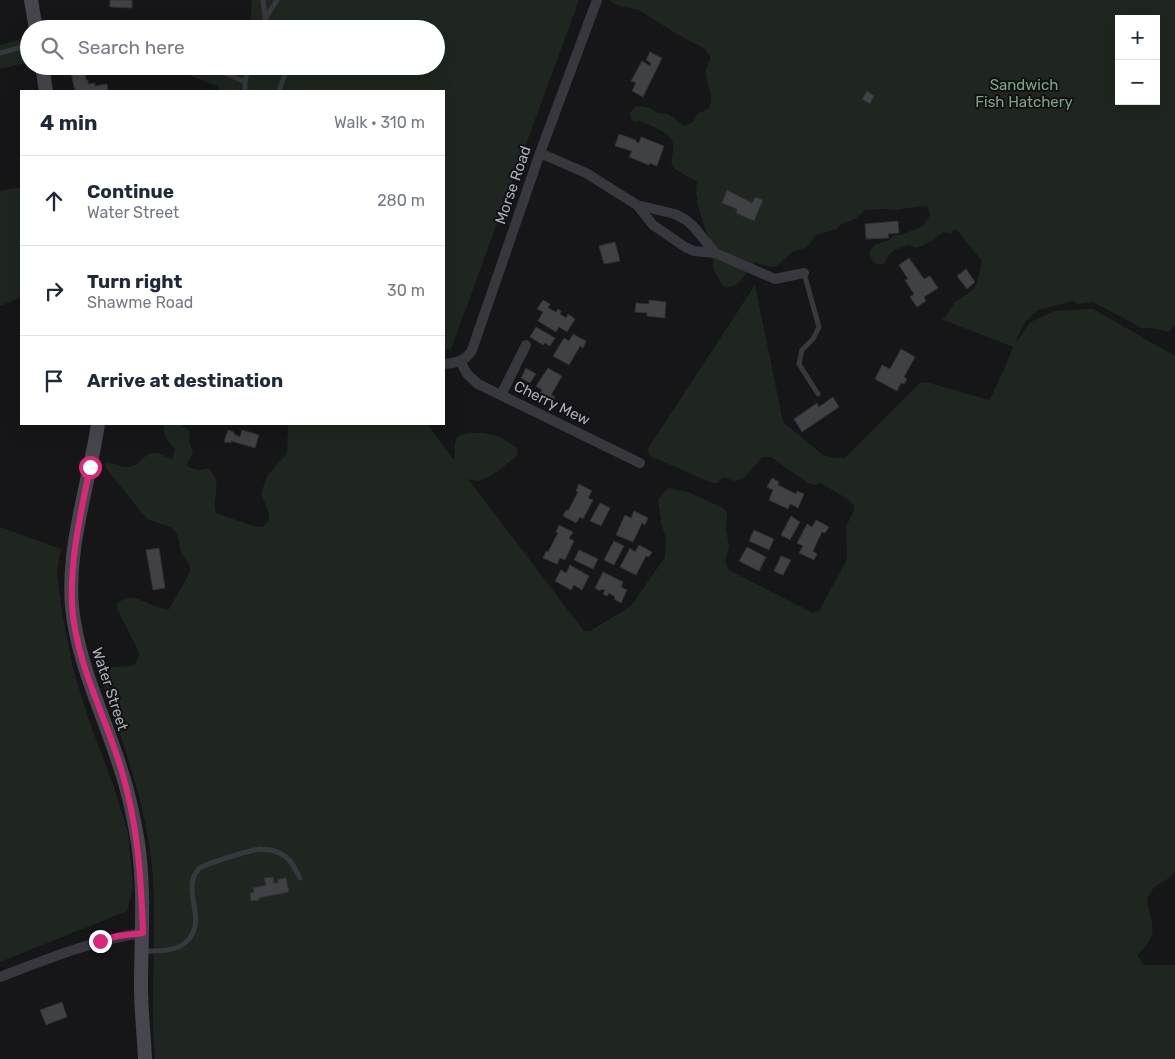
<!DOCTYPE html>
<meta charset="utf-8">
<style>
:root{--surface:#fff;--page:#f6f6f7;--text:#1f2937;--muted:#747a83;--line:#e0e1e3}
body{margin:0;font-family:Rubik,sans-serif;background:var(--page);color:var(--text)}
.controls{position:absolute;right:15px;top:15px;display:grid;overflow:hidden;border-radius:0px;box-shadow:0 5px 20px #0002}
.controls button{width:45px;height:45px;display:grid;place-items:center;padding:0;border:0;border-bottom:1px solid var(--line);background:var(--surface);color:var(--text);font:25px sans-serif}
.stop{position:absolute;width:15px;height:15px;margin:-11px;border:4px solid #db2777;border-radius:50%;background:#fff}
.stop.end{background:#db2777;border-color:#fff;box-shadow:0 1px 5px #0008}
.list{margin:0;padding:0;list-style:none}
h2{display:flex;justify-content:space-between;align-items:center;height:65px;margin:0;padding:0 20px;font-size:21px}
h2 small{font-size:16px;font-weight:400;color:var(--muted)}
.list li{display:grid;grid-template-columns:32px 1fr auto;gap:15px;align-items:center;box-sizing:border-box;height:90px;padding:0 20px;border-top:1px solid var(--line)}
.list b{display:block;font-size:19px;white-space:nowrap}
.list p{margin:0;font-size:16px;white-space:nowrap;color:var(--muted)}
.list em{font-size:16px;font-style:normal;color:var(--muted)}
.icon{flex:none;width:28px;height:28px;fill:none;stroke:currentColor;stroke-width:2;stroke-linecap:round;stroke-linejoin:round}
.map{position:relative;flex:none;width:1175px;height:1059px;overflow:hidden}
.search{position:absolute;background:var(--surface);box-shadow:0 5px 20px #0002;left:20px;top:20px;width:425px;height:55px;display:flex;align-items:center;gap:12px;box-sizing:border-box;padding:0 18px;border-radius:28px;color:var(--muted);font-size:19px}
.panel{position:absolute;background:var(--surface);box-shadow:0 5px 20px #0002;left:20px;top:90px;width:425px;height:335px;border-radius:0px}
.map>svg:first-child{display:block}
.green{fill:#1e261f;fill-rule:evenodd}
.building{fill:#404145;stroke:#303034}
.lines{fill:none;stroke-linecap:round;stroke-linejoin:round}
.service{stroke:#37383d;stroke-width:5}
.minor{stroke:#37383d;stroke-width:10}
.secondary{stroke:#45474d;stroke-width:14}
.route{stroke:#db2777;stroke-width:6}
.labels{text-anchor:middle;stroke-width:4;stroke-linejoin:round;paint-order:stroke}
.park-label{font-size:15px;fill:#7fa381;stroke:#111113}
.street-label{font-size:15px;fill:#a8adb8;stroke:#111113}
</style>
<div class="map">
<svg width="1175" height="1059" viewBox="0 0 1175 1059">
<rect width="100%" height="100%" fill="#161618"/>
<path class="green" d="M252 0H579L451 349 444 350V91H218L219 87 166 66H436V29H250Z
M610 0H1175V325L1169 332 1152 328H1142L1093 302 1077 304 1073 301 1038 310 1025 322 1015 344 1030 322 1055 311 1093 309 1175 356V871C1167 885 1155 879 1148 898 1147 902 1148 905 1149 910 1155 933 1155 937 1137 955L1144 965H1175V1059H155C149 992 159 925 151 858 143 792 118 730 98 668L130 666 135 664 139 656 138 650 117 609V604C134 587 149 610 169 609L190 572C191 564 184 558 181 551 178 543 180 534 172 528 166 524 154 523 146 518L105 467 106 463C114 462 122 468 129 467 141 466 144 451 157 453 163 454 167 458 172 459L175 450 167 440 163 428 166 424H181L183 428H187L190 432 189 441 193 452 187 466C194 470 200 471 207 468 226 482 210 499 216 513L253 526 263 527 269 520 268 510 261 494 267 476 287 453 288 424H427L454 460 455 444 457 437C470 430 487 433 500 437 506 440 512 445 517 448L518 455 491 476 478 481 468 479 584 631H590L631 606 665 557 666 539 661 522 658 500 668 488 688 492 723 508 727 513 726 528 729 547 725 561 729 570 813 613 819 611 847 559 846 526 854 511V506L849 500 821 483 815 485 808 483 771 457H762L744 478 734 481 723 477 718 483H712L650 456 647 450 755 285 783 422 823 455 833 458H845L920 383 926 382 989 400C995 391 997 383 1002 373 1006 364 1010 356 1013 347L941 319 945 317 955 302 973 290 977 282 982 261 956 229 953 230 951 234 943 232 935 239 917 248 909 245 894 250 889 255 885 263 880 265 873 262 869 252 874 245 889 240 894 235H901L923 226 930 215 928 207 925 206 894 210 886 209 865 210 855 219 840 225 837 229 816 235 807 247 792 252 777 266 772 267 755 263C744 272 740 291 723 286L714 271 711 246 698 206 696 192 697 182C693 179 675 170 673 167 668 162 678 147 670 137 665 131 647 124 639 121L635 122 631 119 630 113 635 107 639 106 650 108 658 113 668 114 684 126 693 122 698 113C728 106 695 76 710 61V56L705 49 677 34 639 10 623 7 611 2ZM1119 19H1156V101H1119Z
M122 21 141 29H48Z
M21 39 25 63 0 69V45Z
M21 187V297L0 306V191Z
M0 527 61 549 57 571 62 613 73 668 88 718 114 787 128 832 133 888 127 911 0 962Z"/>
<path class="building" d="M110 0H132V8L110 7Z
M650 52 662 58 643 97 632 91 636 83 631 81 642 61 650 66 651 63 646 60Z
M82 66H94V71L85 72 86 80H88V84L95 83V86L107 84 108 91H75L71 73 82 72Z
M867 91 874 96 870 104 862 99Z
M619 134 636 140V142L639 143 641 137 664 146 657 166 650 163 649 165 629 157 632 151 615 146Z
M727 190 752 203 755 197 763 200 754 221 736 213 737 209 722 203Z
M898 221 899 233 888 234 889 238 866 239 865 224Z
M615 242 620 261 604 264 599 246Z
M909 258 924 279 930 276 938 288 924 297 926 301 917 307 910 297 914 294 905 280 908 279 899 265Z
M966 269 975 282 967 289 957 276Z
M543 300 550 304 548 308 556 312 558 309 561 311 560 314 566 318 568 314 575 319 567 332 559 327 556 332 538 321 543 312 537 309Z
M649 300 666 302 665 318 647 316V313L635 312 636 303 649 304Z
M536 327 555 338 550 346 545 343 543 345 530 337Z
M573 334 586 341 583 348 580 346 569 365 553 356 564 338 569 341Z
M901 349 915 357 904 377 907 379 904 384 901 383 897 391 875 379 882 365 890 369Z
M526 368 536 374 530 383 521 378Z
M548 368 562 376 551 395 555 397 552 403 539 396 542 390 536 386Z
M833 397 839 407 802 432 794 419 817 403 819 407Z
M228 430 234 432V434L240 437 242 430 259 435 255 448 231 441V443L224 442Z
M772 478 779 482 778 485 796 494 797 491 804 494 798 508 790 504 788 509 769 500 773 490 767 487Z
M579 484 592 491 588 498 593 500 583 519 580 517 576 523 563 516 566 510 568 511 578 492 576 491Z
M600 503 610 508 601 526 590 521Z
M634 511 648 518 645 525 642 523 633 542 616 535 625 515 631 518Z
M791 516 800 522 790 540 781 535Z
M816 520 829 527 825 533 822 532 813 551 817 554 814 560 799 553 803 546 797 543 807 524 812 527Z
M559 525 573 532 569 538 574 541 565 560 560 558 557 564 543 558 546 551 548 552 558 533 556 532Z
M754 530 774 539 769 550 749 541Z
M614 541 624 546 614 565 604 560Z
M639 545 652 552 649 557 646 556 636 575 620 567 630 548 635 552Z
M747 547 766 557 759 571 739 561Z
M159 548 165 588 153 590 146 550Z
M579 550 598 559 593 569 574 560Z
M781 556 791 560 783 575 774 571Z
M570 565 589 576 582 590 574 585 571 590 555 581 561 570 566 573Z
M603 572 623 582 621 587 627 590 621 603 614 599 615 597 609 593 607 596 603 594 605 590 601 589 600 591 595 588Z
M273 877 274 883H278V879L286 878 289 892 259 898 260 900 251 901 250 893 254 892 253 888 266 885 264 878Z
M62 1002 67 1017 46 1025 40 1010Z"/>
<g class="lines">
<path class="service" d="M263 0 265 18
M262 29 265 19 277 0
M0 53 29 45
M209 66 245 82 249 66
M245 91V82
M279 91 288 66
M804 273 819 327 813 339 802 350 799 364 818 394
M143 951C159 951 178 952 189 939 205 920 186 896 194 876 195 875 198 870 198 869 204 864 251 850 260 849 263 849 268 850 271 850 288 854 293 864 300 878"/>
<path class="minor" d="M540 153 586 173 637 205 675 214 686 220 694 227 715 253 775 279 804 273
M637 205 653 225 685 247 694 251 715 253
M460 361 467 374 478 384 640 463
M444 364C455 363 466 361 472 350L540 153 597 0
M501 395 526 345
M0 977C47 959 93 940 143 933"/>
<path class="secondary" d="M31 0 36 29
M42 66 46 91
M98 424C89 484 67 545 72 607 78 665 104 715 121 770 129 794 134 819 138 843 145 891 141 939 141 987 141 1011 144 1035 145 1059"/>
</g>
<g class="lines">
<path class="route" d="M90 467C81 512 70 558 72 605 76 665 106 716 122 772 138 826 141 877 143 933L118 936 100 941"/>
</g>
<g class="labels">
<g class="park-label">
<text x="1024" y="90">Sandwich<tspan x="1024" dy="17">Fish Hatchery</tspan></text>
</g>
<g class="street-label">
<text transform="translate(513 185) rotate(-71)" y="5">Morse Road</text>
<text transform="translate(552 403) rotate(26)" y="5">Cherry Mew</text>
<text transform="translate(110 689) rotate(72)" y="5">Water Street</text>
</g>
</g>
</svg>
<div class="controls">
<button>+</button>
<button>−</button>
</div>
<div class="stop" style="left:90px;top:467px"></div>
<div class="stop end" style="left:100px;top:941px"></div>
<div class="search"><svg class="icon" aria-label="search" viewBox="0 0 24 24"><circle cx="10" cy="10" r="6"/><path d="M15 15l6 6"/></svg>Search here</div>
<section class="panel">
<h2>4 min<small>Walk · 310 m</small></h2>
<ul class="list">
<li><svg class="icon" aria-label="ahead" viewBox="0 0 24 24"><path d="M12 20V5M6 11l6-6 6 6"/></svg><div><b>Continue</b><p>Water Street</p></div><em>280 m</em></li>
<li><svg class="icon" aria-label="right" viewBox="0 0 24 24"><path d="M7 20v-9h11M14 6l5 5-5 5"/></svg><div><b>Turn right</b><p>Shawme Road</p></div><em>30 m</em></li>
<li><svg class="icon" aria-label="arrive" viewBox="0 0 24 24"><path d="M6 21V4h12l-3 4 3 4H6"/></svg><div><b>Arrive at destination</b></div></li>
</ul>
</section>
</div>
